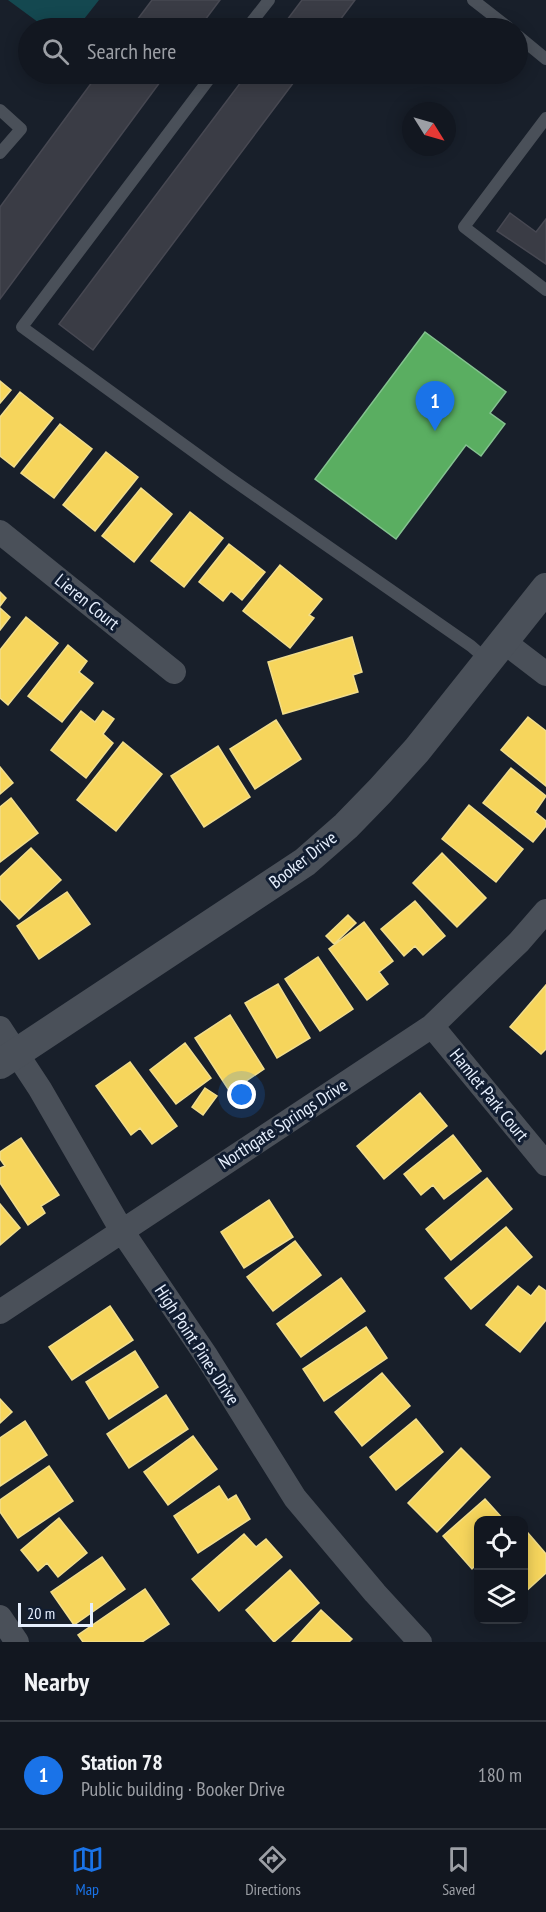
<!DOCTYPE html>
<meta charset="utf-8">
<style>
:root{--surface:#121720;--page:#1b2029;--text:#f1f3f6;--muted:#9c9fa5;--line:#31363e;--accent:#1a73e8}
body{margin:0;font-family:"PT Sans Narrow",sans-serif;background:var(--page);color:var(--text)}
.controls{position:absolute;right:18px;bottom:18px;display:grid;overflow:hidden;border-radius:12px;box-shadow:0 3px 15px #0003}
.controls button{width:54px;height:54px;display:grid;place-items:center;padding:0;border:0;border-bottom:2px solid var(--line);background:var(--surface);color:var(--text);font:30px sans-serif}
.compass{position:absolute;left:402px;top:102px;width:54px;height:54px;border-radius:50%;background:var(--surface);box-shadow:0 3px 15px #0003;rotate:127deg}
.scale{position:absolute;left:18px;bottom:15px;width:75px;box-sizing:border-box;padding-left:6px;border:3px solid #e6effd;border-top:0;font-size:16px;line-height:21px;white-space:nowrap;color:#e6effd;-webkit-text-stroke:4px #111d31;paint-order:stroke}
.you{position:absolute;left:242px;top:1095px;width:21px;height:21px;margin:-15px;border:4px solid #fff;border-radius:50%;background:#1a73e8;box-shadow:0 0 0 9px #1a73e833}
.badge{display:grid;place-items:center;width:39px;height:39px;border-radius:50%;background:var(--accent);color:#fff;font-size:20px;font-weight:700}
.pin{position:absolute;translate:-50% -50px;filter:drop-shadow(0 2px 3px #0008)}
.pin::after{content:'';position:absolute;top:32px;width:21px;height:18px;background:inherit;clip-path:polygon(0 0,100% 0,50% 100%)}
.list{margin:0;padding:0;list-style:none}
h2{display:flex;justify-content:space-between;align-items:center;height:78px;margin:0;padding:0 24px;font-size:26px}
h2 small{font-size:20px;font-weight:400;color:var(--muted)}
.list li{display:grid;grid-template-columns:39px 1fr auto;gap:18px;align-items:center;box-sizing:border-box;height:108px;padding:0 24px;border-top:2px solid var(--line)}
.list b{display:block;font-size:22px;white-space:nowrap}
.list p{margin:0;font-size:20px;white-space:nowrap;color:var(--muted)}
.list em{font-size:20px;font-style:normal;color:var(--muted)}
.icon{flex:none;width:33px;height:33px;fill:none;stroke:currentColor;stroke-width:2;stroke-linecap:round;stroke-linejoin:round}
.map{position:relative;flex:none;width:546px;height:1642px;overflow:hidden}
.search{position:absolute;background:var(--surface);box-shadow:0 3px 15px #0003;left:18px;right:18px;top:18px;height:66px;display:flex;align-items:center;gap:15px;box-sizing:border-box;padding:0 21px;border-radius:33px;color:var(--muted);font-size:22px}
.sheet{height:186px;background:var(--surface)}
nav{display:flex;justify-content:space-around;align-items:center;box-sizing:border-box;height:84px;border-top:2px solid var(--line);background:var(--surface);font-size:16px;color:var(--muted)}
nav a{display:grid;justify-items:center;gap:3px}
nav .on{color:var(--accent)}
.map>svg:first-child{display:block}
.water{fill:#144850}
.homes{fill:#f6d55c;stroke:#f1dd8c;stroke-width:1.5}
.public{fill:#5aae61;stroke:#84c290;stroke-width:1.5}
.building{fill:#3a3c45;stroke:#474852;stroke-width:1.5}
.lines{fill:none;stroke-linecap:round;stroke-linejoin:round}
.service{stroke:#4a5059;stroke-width:12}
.minor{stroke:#4a5059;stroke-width:24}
.tertiary{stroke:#4a5059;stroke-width:30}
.labels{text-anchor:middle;stroke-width:6;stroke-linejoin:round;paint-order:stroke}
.street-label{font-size:18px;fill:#e6effd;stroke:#111d31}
</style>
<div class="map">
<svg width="546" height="1642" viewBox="0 0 546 1642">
<rect width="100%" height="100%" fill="#181f2a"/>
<path class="water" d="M8 0H99L77 28H46Z"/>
<path class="homes" d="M0 381 11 390 0 403Z
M20 392 53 418 14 467 0 456V417Z
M60 424 92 449 54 498 21 473Z
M106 452 138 477 95 531 63 505Z
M141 488 172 514 134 562 102 536Z
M190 512 223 538 184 587 151 561Z
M229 544 265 572 242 600 231 591 223 601 199 582Z
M280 565 322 599 309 615 314 618 290 648 243 611Z
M0 592 6 598 0 606Z
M0 608 10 617 0 630Z
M26 617 58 643 8 705 0 698V650Z
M352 637 362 672 353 675 358 692 283 714 268 662Z
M68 645 87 661 79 672 93 683 62 722 28 696Z
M81 711 95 722 103 711 114 719 103 734 113 743 86 778 51 750Z
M528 717 546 731V786L501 750Z
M276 720 301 759 255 789 230 749Z
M123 742 162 774 116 831 77 800Z
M218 746 250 797 204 827 171 776Z
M0 767 13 783 0 794Z
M511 768 546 796 535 812 546 821V826L533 842 483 803Z
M11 798 38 833 0 862V807Z
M469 805 523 849 496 882 442 839Z
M31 848 61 880 19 919 0 899V877Z
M442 853 486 898 457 927 413 883Z
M67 892 90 924 39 959 17 926Z
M415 901 445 936 423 955 415 946 404 956 381 929Z
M348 915 356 923 334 944 326 936Z
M364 922 393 961 379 972 388 984 367 1000 329 949Z
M318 957 353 1009 320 1031 285 979Z
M278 984 310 1038 277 1058 245 1003Z
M546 985V1049L541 1054 510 1027Z
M230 1015 264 1069 230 1092 195 1038Z
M185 1043 211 1078 176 1104 150 1070Z
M130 1062 177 1126 152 1144 140 1128 131 1135 96 1086Z
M205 1088 217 1096 203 1115 192 1107Z
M420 1093 447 1126 384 1179 357 1146Z
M453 1135 481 1171 444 1199 433 1185 421 1195 404 1174Z
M21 1138 59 1195 41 1206 45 1213 28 1225 0 1183V1168L5 1166 0 1159V1152Z
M487 1178 512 1209 451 1260 426 1229Z
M269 1200 293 1237 244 1268 221 1232Z
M0 1204 20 1228 0 1245Z
M506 1227 532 1257 471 1309 445 1278Z
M295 1241 321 1275 273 1311 247 1277Z
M341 1278 365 1311 301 1357 277 1324Z
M518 1286 531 1296 539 1286 546 1291V1320L520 1352 486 1325Z
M110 1306 133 1340 72 1380 49 1347Z
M366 1327 387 1358 324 1401 303 1369Z
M135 1351 158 1387 109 1419 86 1382Z
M382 1373 410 1406 362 1446 335 1412Z
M166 1395 188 1429 129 1468 107 1434Z
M0 1399 12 1412 0 1423Z
M416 1419 443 1452 396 1490 370 1457Z
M25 1421 47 1455 0 1486V1438Z
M193 1436 217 1469 168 1505 144 1472Z
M461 1448 490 1477 437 1532 408 1503Z
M49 1466 73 1501 18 1538 0 1512V1500Z
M219 1486 228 1500 236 1495 250 1519 198 1553 174 1516Z
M485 1499 504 1520H478V1563L472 1569 443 1536Z
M59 1518 87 1553 58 1577 47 1563 38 1571 21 1550Z
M528 1533 546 1554V1573L524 1593V1537Z
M244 1534 256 1547 266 1539 282 1557 219 1611 192 1579Z
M102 1557 125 1589 74 1625 51 1592Z
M290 1570 319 1603 274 1642 246 1610Z
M145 1589 169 1624 142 1642H83L78 1635Z
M321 1610 352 1639 349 1642H292Z"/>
<path class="public" d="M425 332 506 392 490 413 505 424 481 456 466 445 396 539 315 479Z"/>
<path class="building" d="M152 0H220L199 28H131Z
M302 0H355L334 28H281Z
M98 74H166L0 299V207Z
M247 74H300L93 350 59 324Z
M510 213 536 232 546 219V264L497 231Z"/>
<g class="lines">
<path class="service" d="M473 0 509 28
M247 28 269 0
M518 36 546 59
M213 74 22 327 227 476 471 646 487 660
M0 110 21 129 0 153
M546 118 464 227 546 290"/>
<path class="minor" d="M0 532 174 672
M503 641 546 674
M432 1026 546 1164
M0 1028 40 1089 122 1231 207 1357 295 1498 375 1593 420 1642
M0 1312 432 1026 519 942 546 911
M0 1617 17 1642"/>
<path class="tertiary" d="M0 1064 305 862 346 826 380 791 417 750 546 588"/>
</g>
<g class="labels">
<g class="street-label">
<text transform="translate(87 602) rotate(39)" y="6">Lieren Court</text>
<text transform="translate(303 860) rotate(-38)" y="6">Booker Drive</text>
<text transform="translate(489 1095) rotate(51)" y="6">Hamlet Park Court</text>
<text transform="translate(283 1124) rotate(-33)" y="6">Northgate Springs Drive</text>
<text transform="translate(197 1345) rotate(57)" y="6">High Point Pines Drive</text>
</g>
</g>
</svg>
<div class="controls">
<button><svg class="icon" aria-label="locate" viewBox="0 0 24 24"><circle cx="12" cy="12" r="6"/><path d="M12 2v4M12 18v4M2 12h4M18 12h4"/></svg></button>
<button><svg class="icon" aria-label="layers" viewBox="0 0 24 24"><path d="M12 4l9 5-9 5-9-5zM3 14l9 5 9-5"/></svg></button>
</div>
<svg class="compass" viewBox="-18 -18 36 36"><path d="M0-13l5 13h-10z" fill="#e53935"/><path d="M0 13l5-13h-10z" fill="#9c9fa5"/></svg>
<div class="scale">20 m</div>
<div class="you"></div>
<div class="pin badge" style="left:435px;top:431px">1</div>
<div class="search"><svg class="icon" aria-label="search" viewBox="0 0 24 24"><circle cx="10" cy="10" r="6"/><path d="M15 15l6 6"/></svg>Search here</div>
</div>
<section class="sheet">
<h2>Nearby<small></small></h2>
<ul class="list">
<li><span class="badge">1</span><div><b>Station 78</b><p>Public building · Booker Drive</p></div><em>180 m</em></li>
</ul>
</section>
<nav>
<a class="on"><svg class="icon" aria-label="map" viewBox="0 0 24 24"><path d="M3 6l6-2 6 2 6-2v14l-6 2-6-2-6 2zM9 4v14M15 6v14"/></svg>Map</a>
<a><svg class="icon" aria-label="directions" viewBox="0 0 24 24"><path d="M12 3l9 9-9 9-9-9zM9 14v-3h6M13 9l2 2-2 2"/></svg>Directions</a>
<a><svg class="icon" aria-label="saved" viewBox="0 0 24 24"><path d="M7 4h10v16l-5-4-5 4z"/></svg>Saved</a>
</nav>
